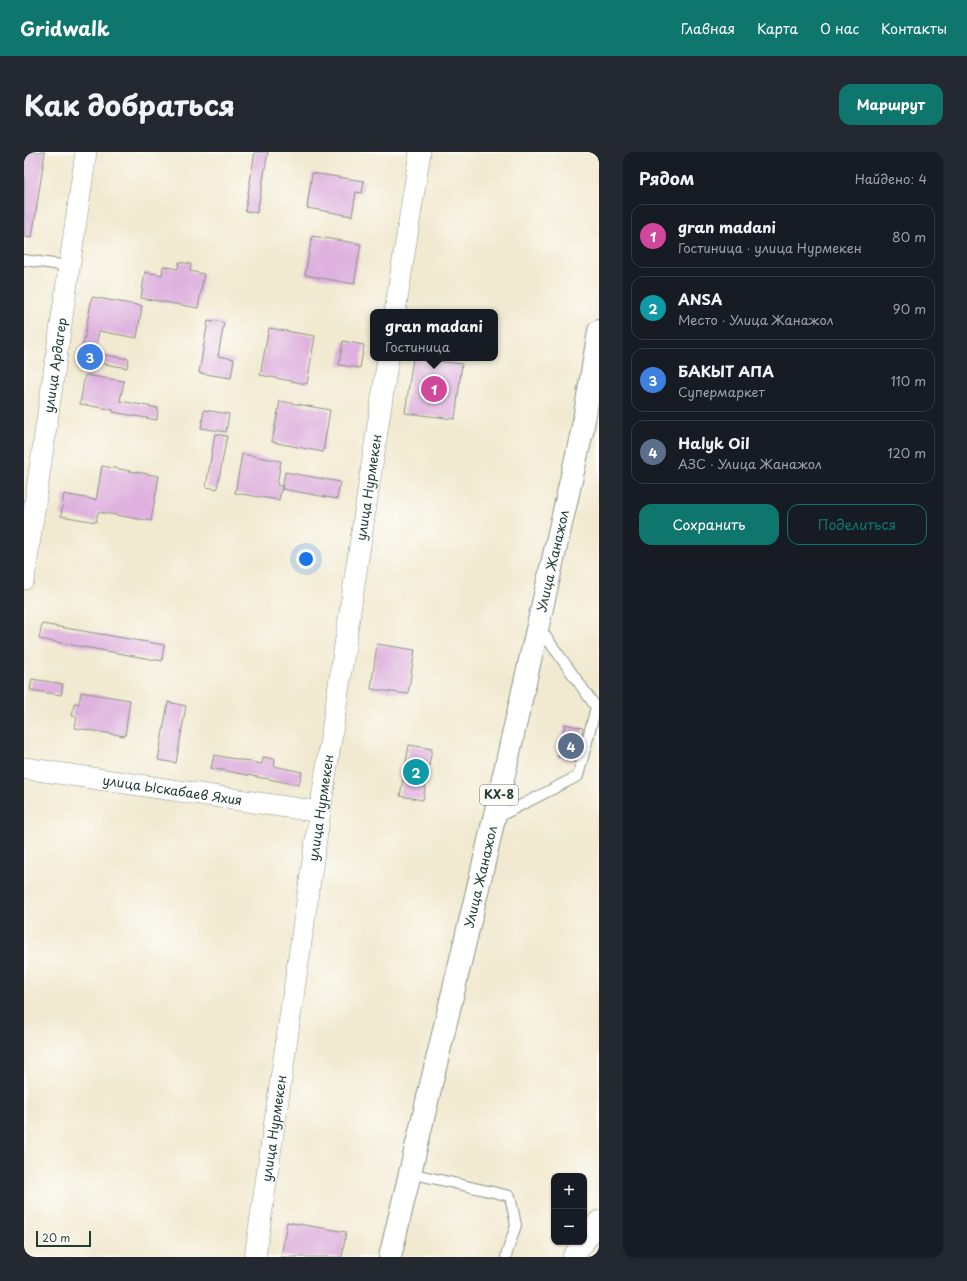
<!DOCTYPE html>
<html lang="ru">
<meta charset="utf-8">
<style>
:root{--surface:#171b24;--page:#242831;--text:#f1f3f6;--muted:#9ea1a6;--line:#363941;--accent:#0f766e}
body{margin:0;font-family:"Playpen Sans",sans-serif;background:var(--page);color:var(--text)}
.controls{position:absolute;right:12px;bottom:12px;display:grid;overflow:hidden;border-radius:8px;box-shadow:0 1px 3px #0004}
.controls button{width:36px;height:36px;display:grid;place-items:center;padding:0;border:0;border-bottom:1px solid var(--line);background:var(--surface);color:var(--text);font:20px sans-serif}
.scale{position:absolute;left:12px;bottom:10px;width:55px;box-sizing:border-box;padding-left:4px;border:2px solid #1f3d34;border-top:0;font-size:11px;line-height:14px;white-space:nowrap;color:#1f3d34;-webkit-text-stroke:3px #fdfcf7;paint-order:stroke}
.you{position:absolute;left:282px;top:407px;width:14px;height:14px;margin:-10px;border:3px solid #fff;border-radius:50%;background:#1a73e8;box-shadow:0 0 0 6px #1a73e833}
.badge{display:grid;place-items:center;width:26px;height:26px;border-radius:50%;background:var(--accent);color:#fff;font-size:13px;font-weight:700}
.pin{position:absolute;translate:-50% -50%;border:2px solid #fff;box-shadow:0 1px 4px #0006}
.popup{position:absolute;left:346px;top:157px;width:128px;height:52px;box-sizing:border-box;display:grid;place-content:center;border-radius:8px;background:var(--surface);filter:drop-shadow(0 1px 3px #0005);font-size:13px;white-space:nowrap;color:var(--muted)}
.popup b{font-size:15px;color:var(--text)}
.popup::after{content:'';position:absolute;left:50%;top:100%;margin-left:-8px;border:8px solid transparent;border-top-color:var(--surface)}
.list{margin:0;padding:0;list-style:none}
h2{display:flex;justify-content:space-between;align-items:center;height:52px;margin:0;padding:0 16px;font-size:17px}
h2 small{font-size:13px;font-weight:400;color:var(--muted)}
.list li{display:grid;grid-template-columns:26px 1fr auto;gap:12px;align-items:center;box-sizing:border-box;height:64px;margin:0 8px 8px;padding:0 8px;border:1px solid var(--line);border-radius:12px}
.list b{display:block;font-size:15px;white-space:nowrap}
.list p{margin:0;font-size:13px;white-space:nowrap;color:var(--muted)}
.list em{font-size:13px;font-style:normal;color:var(--muted)}
.actions{display:flex;gap:8px;padding:12px 16px}
.actions a{flex:1;padding:9px 0;border:1px solid var(--accent);border-radius:12px;text-align:center;font-size:14px;color:var(--accent)}
.actions .main{background:var(--accent);color:#fff}
.map{position:relative;flex:none;width:575px;height:1105px;overflow:hidden;border-radius:12px}
header{display:flex;align-items:center;gap:24px;box-sizing:border-box;height:56px;padding:0 20px;background:var(--accent);color:#fff}
header strong{font-size:19px}
nav{display:flex;gap:22px;margin-inline-start:auto;font-size:14px}
.intro{display:flex;align-items:center;justify-content:space-between;box-sizing:border-box;height:96px;padding:0 24px}
h1{margin:0;font-size:28px}
.button{padding:10px 18px;border-radius:12px;background:var(--accent);color:#fff;font-size:14px;font-weight:700}
main{display:flex;gap:24px;padding:0 24px}
aside{flex:1;background:var(--surface);border-radius:12px;box-shadow:0 1px 3px #0004}
.map>svg:first-child{display:block}
.building{fill:#deb1de}
.lines{fill:none;stroke-linecap:round;stroke-linejoin:round}
.service-casing{stroke:#889382;stroke-width:12}
.minor-casing{stroke:#889382;stroke-width:22}
.primary-casing{stroke:#889382;stroke-width:24}
.service{stroke:#fff;stroke-width:10}
.minor{stroke:#fff;stroke-width:21}
.primary{stroke:#fff;stroke-width:22}
.labels{text-anchor:middle;stroke-width:4;stroke-linejoin:round;paint-order:stroke}
.shield{fill:#fdfcf7;stroke:#62766e;stroke-width:1}
.shield-label{font-size:12px;font-weight:bold;fill:#1f3d34}
.street-label{font-size:13px;fill:#1f3d34;stroke:#fdfcf7}
</style>
<header>
<strong>Gridwalk</strong>
<nav><a>Главная</a><a>Карта</a><a>О нас</a><a>Контакты</a></nav>
</header>
<div class="intro"><h1>Как добраться</h1><a class="button">Маршрут</a></div>
<main>
<div class="map">
<svg width="575" height="1105" viewBox="0 0 575 1105">
<rect width="100%" height="100%" fill="#fdfcf7"/>
<filter id="ink" filterUnits="userSpaceOnUse"><feTurbulence type="fractalNoise" baseFrequency=".025" numOctaves="2"/><feDisplacementMap in="SourceGraphic" scale="8" xChannelSelector="R" yChannelSelector="G"/><feConvolveMatrix kernelMatrix="1 2 1 2 8 2 1 2 1" color-interpolation-filters="sRGB"/></filter>
<filter id="wash" filterUnits="userSpaceOnUse"><feTurbulence type="fractalNoise" baseFrequency=".012" numOctaves="4" result="noise"/><feDisplacementMap in="SourceGraphic" scale="16" xChannelSelector="R" yChannelSelector="G"/><feGaussianBlur stdDeviation="0.9" result="paint"/><feColorMatrix in="noise" values="0 0 0 0 0 0 0 0 0 0 0 0 0 0 0 0 0 1.4 0 .05"/><feComposite in="paint" operator="in"/></filter>
<g filter="url(#wash)">
<rect width="100%" height="100%" fill="#f1e9d0"/>
<g id="blocks">
<path class="building" d="M0 0H21L8 86 0 85Z
M231 0H244L233 61 221 59Z
M288 21 340 29 338 41 332 40 328 64 283 56Z
M288 84 337 92 330 132 281 123Z
M155 110 167 112 166 119 180 122 174 156 117 146 121 120 138 123 139 114 154 117Z
M68 145 118 154 113 186 75 179 71 201 105 207 103 216 64 209 65 200 58 198Z
M189 168 200 171 194 204 210 207 207 226 175 221 184 169 189 170Z
M245 176 291 184 283 232 236 223Z
M319 189 340 193 336 216 315 213Z
M389 206 438 212 431 267 381 261Z
M61 223 100 229 96 249 134 256 133 268 89 260 90 258 56 252Z
M256 249 306 258 299 300 248 290Z
M180 258 205 262 202 280 177 276Z
M191 282 203 284 193 337 182 335Z
M218 302 257 309 253 333 258 334 255 348 211 341Z
M78 314 135 324 127 369 74 360 72 370 37 364 40 342 72 348Z
M261 320 316 330 313 347 258 337Z
M18 472 140 493 138 509 15 487Z
M353 492 391 498 384 542 347 537Z
M8 527 39 532 37 543 6 538Z
M57 540 106 548 101 584 51 576 53 565 48 564 50 551 55 552Z
M144 550 162 554 152 611 134 608Z
M541 572 559 576 553 609 534 605Z
M385 593 408 597 399 648 376 644Z
M190 603 238 612 239 605 251 607 250 614 278 620 275 633 187 616Z
M263 1070 322 1080 318 1105H257Z"/>
</g>
</g>
<g filter="url(#ink)">
<use href="#blocks" fill-opacity="0" stroke="#889382" stroke-width="1"/>
<g class="lines">
<defs>
<path id="service" d="M0 108 45 114
M472 666 554 624 572 555 515 475
M386 1021 486 1044 492 1073 482 1104"/>
<g id="minor">
<path d="M371 160 396 0"/>
<path id="s1" d="M0 427 62 0"/>
<path id="s2" d="M0 616 296 660"/>
<path d="M560 1090 575 1069"/>
<path id="s3" d="M231 1105 296 660 364 206"/>
<path d="M549 1105 560 1090"/>
</g>
<g id="primary">
<path id="s4" d="M366 1105 461 706 558 280 575 179"/>
</g>
</defs>
<use href="#service" class="service-casing"/>
<use href="#minor" class="minor-casing"/>
<use href="#primary" class="primary-casing"/>
<use href="#service" class="service"/>
<use href="#minor" class="minor"/>
<use href="#primary" class="primary"/>
</g>
</g>
<g class="labels">
<rect class="shield" x="456" y="633" width="38" height="20" rx="3"/>
<g class="shield-label">
<text x="475" y="647">КХ-8</text>
</g>
<g class="street-label">
<text dy="5" stroke="none"><textPath href="#s1" startOffset="216">улица Ардагер</textPath></text>
<text dy="5" stroke="none"><textPath href="#s3" startOffset="778">улица Нурмекен</textPath></text>
<text dy="5" stroke="none"><textPath href="#s4" startOffset="715">Улица Жанажол</textPath></text>
<text dy="5" stroke="none"><textPath href="#s2" startOffset="150">улица Ыскабаев Яхия</textPath></text>
<text dy="5" stroke="none"><textPath href="#s3" startOffset="454">улица Нурмекен</textPath></text>
<text dy="5" stroke="none"><textPath href="#s4" startOffset="391">Улица Жанажол</textPath></text>
<text dy="5" stroke="none"><textPath href="#s3" startOffset="130">улица Нурмекен</textPath></text>
</g>
</g>
</svg>
<div class="controls">
<button>+</button>
<button>−</button>
</div>
<div class="scale">20 m</div>
<div class="you"></div>
<div class="pin badge" style="left:410px;top:237px;background:#d1479c">1</div>
<div class="popup"><b>gran madani</b>Гостиница</div>
<div class="pin badge" style="left:392px;top:620px;background:#0f9aa8">2</div>
<div class="pin badge" style="left:66px;top:205px;background:#3f7fe0">3</div>
<div class="pin badge" style="left:547px;top:594px;background:#5c6f8a">4</div>
</div>
<aside>
<h2>Рядом<small>Найдено: 4</small></h2>
<ul class="list">
<li><span class="badge" style="background:#d1479c">1</span><div><b>gran madani</b><p>Гостиница · улица Нурмекен</p></div><em>80 m</em></li>
<li><span class="badge" style="background:#0f9aa8">2</span><div><b>ANSA</b><p>Место · Улица Жанажол</p></div><em>90 m</em></li>
<li><span class="badge" style="background:#3f7fe0">3</span><div><b>БАКЫТ АПА</b><p>Супермаркет</p></div><em>110 m</em></li>
<li><span class="badge" style="background:#5c6f8a">4</span><div><b>Halyk Oil</b><p>АЗС · Улица Жанажол</p></div><em>120 m</em></li>
</ul>
<div class="actions"><a class="main">Сохранить</a><a>Поделиться</a></div>
</aside>
</main>
